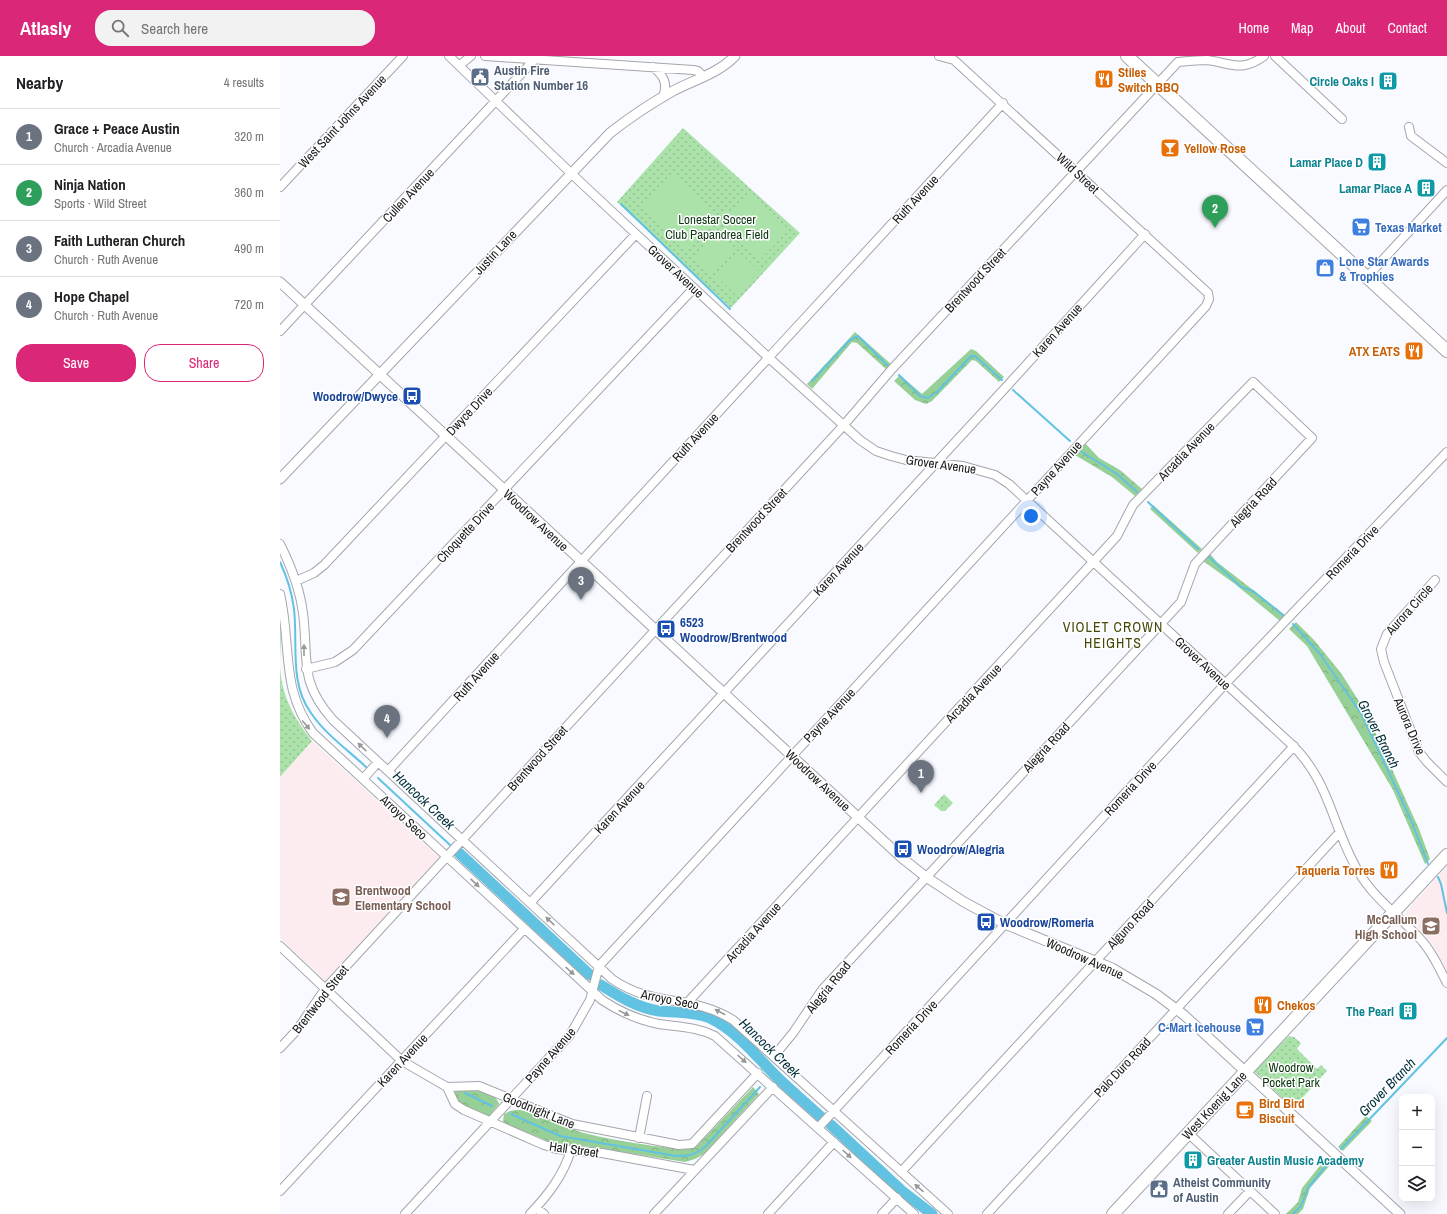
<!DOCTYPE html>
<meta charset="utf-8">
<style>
:root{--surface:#fff;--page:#f2f2f2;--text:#202124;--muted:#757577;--line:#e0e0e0;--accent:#db2777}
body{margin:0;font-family:"Archivo Narrow",sans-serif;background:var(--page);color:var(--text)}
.controls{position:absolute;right:12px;bottom:12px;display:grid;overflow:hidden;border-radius:8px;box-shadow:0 4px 16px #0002}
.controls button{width:36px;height:36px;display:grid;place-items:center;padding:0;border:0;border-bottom:1px solid var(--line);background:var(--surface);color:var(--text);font:20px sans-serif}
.you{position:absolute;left:751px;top:460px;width:14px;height:14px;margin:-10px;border:3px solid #fff;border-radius:50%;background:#1a73e8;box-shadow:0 0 0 6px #1a73e833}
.badge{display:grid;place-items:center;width:26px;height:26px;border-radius:50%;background:var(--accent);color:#fff;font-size:13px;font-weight:700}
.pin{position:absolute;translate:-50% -33px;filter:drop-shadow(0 1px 2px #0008)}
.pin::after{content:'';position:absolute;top:21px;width:14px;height:12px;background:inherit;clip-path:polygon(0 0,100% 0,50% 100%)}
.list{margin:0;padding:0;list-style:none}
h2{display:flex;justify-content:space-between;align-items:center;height:52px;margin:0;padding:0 16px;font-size:17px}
h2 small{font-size:13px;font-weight:400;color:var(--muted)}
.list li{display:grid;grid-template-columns:26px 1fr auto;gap:12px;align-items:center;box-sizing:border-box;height:56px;padding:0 16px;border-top:1px solid var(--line)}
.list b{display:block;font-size:15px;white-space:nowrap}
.list p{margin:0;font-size:13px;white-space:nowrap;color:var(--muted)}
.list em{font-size:13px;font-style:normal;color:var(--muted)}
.actions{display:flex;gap:8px;padding:12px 16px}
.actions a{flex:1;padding:9px 0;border:1px solid var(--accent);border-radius:16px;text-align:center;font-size:14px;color:var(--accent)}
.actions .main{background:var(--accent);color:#fff}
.icon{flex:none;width:22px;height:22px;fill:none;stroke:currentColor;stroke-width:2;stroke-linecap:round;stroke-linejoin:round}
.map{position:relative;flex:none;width:1167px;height:1158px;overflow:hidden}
header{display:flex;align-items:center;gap:24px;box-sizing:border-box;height:56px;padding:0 20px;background:var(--accent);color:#fff}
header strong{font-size:19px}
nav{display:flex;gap:22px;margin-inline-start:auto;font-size:14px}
.search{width:280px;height:36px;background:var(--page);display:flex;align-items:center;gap:10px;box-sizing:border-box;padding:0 14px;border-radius:16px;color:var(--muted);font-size:15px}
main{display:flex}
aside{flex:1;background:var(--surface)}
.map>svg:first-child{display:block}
.education{fill:#fcecef}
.grass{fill:url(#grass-dots)}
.forest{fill:url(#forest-crowns)}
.garden{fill:#aae2aa}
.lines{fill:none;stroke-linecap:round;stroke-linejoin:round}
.stream{stroke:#62c2e1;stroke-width:2}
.river{stroke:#62c2e1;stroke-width:11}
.minor-casing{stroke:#a4a6ab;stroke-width:10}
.tertiary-casing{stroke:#a4a6ab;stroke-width:11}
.primary-casing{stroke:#a4a6ab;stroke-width:14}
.minor{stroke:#fff;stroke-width:8}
.tertiary{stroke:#fff;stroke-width:9}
.primary{stroke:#fff;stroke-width:12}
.oneway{fill:#979898}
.labels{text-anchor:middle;stroke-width:3;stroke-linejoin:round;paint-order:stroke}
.service-label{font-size:13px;font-weight:bold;fill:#4e5e75;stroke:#fff;text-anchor:start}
.food-label{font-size:13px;font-weight:bold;fill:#c56008;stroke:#fff;text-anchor:start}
.culture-label{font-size:13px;font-weight:bold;fill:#0d838f;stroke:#fff;text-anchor:end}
.street-label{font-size:13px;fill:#18191b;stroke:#fff}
.park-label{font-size:13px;fill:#0e3711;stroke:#fff}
.shop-label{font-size:13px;font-weight:bold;fill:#366cbe;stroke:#fff;text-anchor:start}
.transit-label{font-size:13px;font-weight:bold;fill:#164399;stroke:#fff;text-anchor:start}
.education-label{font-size:13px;font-weight:bold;fill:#785e54;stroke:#fff;text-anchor:start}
.neighbourhood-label{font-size:14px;letter-spacing:1px;fill:#474707;stroke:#fff}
.water-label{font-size:14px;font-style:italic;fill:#002e3b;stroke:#fff}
</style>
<header>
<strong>Atlasly</strong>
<div class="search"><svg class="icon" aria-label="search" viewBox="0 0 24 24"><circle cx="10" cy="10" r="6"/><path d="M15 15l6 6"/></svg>Search here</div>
<nav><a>Home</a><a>Map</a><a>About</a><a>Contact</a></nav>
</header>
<main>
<aside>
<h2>Nearby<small>4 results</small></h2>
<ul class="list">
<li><span class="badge" style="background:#6b7280">1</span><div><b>Grace + Peace Austin</b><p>Church · Arcadia Avenue</p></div><em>320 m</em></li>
<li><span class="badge" style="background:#2e9e5b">2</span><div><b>Ninja Nation</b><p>Sports · Wild Street</p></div><em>360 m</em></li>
<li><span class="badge" style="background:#6b7280">3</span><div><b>Faith Lutheran Church</b><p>Church · Ruth Avenue</p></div><em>490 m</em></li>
<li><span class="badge" style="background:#6b7280">4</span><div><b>Hope Chapel</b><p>Church · Ruth Avenue</p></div><em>720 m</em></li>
</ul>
<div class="actions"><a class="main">Save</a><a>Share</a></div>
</aside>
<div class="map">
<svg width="1167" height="1158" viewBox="0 0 1167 1158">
<defs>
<pattern id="grass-dots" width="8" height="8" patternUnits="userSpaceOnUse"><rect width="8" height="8" fill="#aae2aa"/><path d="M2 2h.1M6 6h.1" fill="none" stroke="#92c192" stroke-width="1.8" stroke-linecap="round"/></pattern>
<pattern id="forest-crowns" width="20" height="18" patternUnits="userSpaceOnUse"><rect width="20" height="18" fill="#96d096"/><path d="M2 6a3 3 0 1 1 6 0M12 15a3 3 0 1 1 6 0" fill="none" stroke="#81b281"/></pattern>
</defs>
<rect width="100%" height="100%" fill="#f8faff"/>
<path class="education" d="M32 685 159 801 46 925 0 882V721Z
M1167 811V915L1152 887 1125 858 1134 846Z"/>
<path class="grass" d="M403 72 520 177 451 252 337 146Z
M0 562C2 578 0 594 0 609 1 639 14 662 32 685L0 721Z
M664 738 673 747 665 755H661L654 749Z
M1009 980 1014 981 1021 987 1017 993 1037 1013 1041 1009 1047 1015 1013 1052 975 1016 976 1012Z"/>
<path class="forest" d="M575 276 612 309 607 314 577 287 572 286 532 333 527 328Z
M691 293 696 295 724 321 719 326 696 305 692 304 652 345 646 348 635 344 614 325 620 319 642 338Z
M805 387 819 402 840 414 862 433 855 440 832 421 795 399Z
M873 449 922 493 918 497 870 453Z
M930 498 937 506 1005 559 1000 565 955 528 923 505Z
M1016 566 1034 584 1061 617 1087 658 1139 773 1150 803 1145 808 1113 734 1027 590 1009 573Z
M473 1031 479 1038 424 1098 415 1103 405 1106 304 1090 275 1088 226 1068 223 1065 224 1058C244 1044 283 1072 304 1077 322 1082 402 1097 416 1091Z
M181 1033C191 1033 217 1036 219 1048L208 1061 185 1051 179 1047 174 1038 175 1035Z
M1086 1060 1092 1065 1063 1095 1058 1091Z
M1047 1101 1052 1107 1030 1132 1023 1153 1018 1158H1006L1018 1146 1022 1132Z"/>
<path class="garden" d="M391 118 436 162 406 193 361 149Z
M469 140 507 176 480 204 442 168Z
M437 175 456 193 433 218 414 200Z
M460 197 479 214 456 239 437 222Z"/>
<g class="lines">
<path class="stream" d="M341 148 450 253
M619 319 640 340 648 342 658 335 691 300H695L722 324
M532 325 570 284 578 280 608 310
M733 334 790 385
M802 396 837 418 857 436
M868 446 918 493
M929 501 961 531 973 535 1004 560
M0 506C7 521 12 537 14 553 18 588 9 627 31 657 45 678 68 694 86 711
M1013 568 1040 598 1082 659 1131 764 1148 808
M98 722 170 789
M1158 821 1161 828 1167 857
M493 1022 496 1020
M185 1037 212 1050
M231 1058 280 1080 396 1100C408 1100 415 1099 425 1091L480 1031
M1061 1093 1167 982
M1013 1158 1021 1150 1028 1132 1050 1105"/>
<path class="river" d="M179 797 310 919
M321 929C338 940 358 952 379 955 396 957 413 955 430 962 457 975 475 999 496 1020 510 1034 526 1047 541 1061
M551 1069 622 1135 652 1158"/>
<defs>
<path id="minor" d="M169 0 296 122 489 302 580 384 596 395 611 400 626 404 683 410 715 419 729 428 1010 687C1050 724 1052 771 1078 815 1094 843 1121 861 1142 885 1153 897 1159 912 1167 927
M205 0 413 14 418 15 424 21
M995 0 1062 63
M180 9 191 0
M373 11C384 20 388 27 383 41
M1129 71 1131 80 1167 107
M0 131 123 0
M1087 221 1167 134
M0 275 255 3
M0 488C11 510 20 533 23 557 29 603 18 625 53 664L332 923C373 952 412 938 453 964L668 1158
M1155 524 1107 578 1101 593 1104 606 1139 696 1147 706 1167 726
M16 525 34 517 44 509 356 178
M0 538C12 590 0 632 33 677L322 944C340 956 358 964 379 968 399 971 417 971 435 980L634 1158
M26 613 55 606 73 594 414 232
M108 715 723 47
M83 723 98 706
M250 847 727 330 865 178
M0 890 122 1005 167 1031 199 1030 292 1068 399 1089 412 1088 478 1017
M408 946 837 480 853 449 973 326 1032 382 915 508 901 546 542 934 513 977 494 1000
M0 992 17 974 45 933 563 370 612 313 898 6C908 5 917 4 927 4 951 7 961 17 984 0
M167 1031 175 1048 184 1054 264 1089 277 1093 322 1097 414 1114
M538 1072 946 627 1167 396
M908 1077 995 1158
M359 1082 367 1040
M621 1116 1014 690
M0 1135 244 873
M256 1152 264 1158
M125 1158 290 979 310 944 319 910 926 250 929 243 928 237 674 4 659 0
M250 1158C268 1139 283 1120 291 1094
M374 1158 493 1031
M488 1158 554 1086
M602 1158 617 1142
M707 1158 1060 776
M948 1158 970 1135"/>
<path id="tertiary" d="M0 226 622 802 646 821 684 846 725 868 832 912 876 938 904 959 1120 1158
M0 423 330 77C349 62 370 48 391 36 413 24 438 18 455 0"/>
<path id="primary" d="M847 0 1167 295
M833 1158 1167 799"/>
</defs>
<use href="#minor" class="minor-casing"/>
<use href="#tertiary" class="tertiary-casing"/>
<use href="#primary" class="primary-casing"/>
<use href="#minor" class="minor"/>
<use href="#tertiary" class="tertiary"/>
<use href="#primary" class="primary"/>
</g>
<defs><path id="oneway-solid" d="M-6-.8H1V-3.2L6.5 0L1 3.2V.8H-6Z"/></defs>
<g class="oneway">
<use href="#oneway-solid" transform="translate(24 594) rotate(-90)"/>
<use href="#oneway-solid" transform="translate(26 669) rotate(50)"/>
<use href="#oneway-solid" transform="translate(82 691) rotate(-137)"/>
<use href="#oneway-solid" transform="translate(195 827) rotate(43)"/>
<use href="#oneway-solid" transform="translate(270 865) rotate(-137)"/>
<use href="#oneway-solid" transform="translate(290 915) rotate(42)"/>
<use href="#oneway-solid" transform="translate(440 956) rotate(-153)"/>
<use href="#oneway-solid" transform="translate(344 957) rotate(26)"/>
<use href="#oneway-solid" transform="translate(462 1003) rotate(42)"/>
<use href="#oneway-solid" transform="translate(567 1098) rotate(42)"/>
<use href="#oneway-solid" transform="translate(639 1132) rotate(-139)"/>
</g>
<defs>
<symbol id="civic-square" viewBox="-11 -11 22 22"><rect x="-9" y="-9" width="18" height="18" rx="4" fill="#5c6f8a" stroke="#fff"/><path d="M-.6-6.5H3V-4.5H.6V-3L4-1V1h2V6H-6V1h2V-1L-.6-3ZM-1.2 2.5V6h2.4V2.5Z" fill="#fff"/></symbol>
<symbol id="restaurant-square" viewBox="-11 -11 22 22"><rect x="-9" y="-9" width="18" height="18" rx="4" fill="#e8710a" stroke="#fff"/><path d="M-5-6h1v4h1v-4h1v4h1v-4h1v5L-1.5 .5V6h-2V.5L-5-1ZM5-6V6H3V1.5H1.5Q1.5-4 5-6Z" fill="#fff"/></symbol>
<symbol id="building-square" viewBox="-11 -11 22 22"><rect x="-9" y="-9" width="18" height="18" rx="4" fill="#0f9aa8" stroke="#fff"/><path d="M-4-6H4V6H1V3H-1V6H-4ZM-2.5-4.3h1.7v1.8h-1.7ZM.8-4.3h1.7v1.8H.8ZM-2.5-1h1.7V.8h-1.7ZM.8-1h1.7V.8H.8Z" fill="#fff"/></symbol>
<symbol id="bar-square" viewBox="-11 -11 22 22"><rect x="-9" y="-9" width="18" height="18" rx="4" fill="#e8710a" stroke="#fff"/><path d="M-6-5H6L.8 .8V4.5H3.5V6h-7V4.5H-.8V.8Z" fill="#fff"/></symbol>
<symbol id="supermarket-square" viewBox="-11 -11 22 22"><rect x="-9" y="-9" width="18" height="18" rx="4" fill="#3f7fe0" stroke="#fff"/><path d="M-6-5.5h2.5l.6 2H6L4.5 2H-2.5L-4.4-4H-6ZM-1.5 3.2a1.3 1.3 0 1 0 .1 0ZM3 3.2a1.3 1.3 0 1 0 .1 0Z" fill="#fff"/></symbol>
<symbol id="shop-square" viewBox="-11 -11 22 22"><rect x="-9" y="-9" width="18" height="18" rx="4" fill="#3f7fe0" stroke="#fff"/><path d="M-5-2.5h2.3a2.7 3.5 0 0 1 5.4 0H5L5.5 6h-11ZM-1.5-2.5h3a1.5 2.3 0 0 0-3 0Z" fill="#fff"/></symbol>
<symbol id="bus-square" viewBox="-11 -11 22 22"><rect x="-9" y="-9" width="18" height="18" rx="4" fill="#1a4fb4" stroke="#fff"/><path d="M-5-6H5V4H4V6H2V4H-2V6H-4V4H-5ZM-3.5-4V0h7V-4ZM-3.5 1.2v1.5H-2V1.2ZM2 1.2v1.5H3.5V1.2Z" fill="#fff"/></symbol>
<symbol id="school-square" viewBox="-11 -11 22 22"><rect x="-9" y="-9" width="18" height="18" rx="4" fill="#8d6e63" stroke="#fff"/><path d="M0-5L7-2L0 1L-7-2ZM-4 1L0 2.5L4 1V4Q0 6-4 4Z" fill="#fff"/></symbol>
<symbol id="cafe-square" viewBox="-11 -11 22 22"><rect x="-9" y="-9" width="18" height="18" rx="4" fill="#e8710a" stroke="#fff"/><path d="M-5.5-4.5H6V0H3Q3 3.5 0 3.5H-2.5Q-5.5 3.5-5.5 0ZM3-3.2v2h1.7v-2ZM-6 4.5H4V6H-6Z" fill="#fff"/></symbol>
</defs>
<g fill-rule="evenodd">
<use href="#civic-square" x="189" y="10" width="22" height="22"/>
<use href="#restaurant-square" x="813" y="12" width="22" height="22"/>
<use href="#building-square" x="1097" y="14" width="22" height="22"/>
<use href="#bar-square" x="879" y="81" width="22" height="22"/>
<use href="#building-square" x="1086" y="95" width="22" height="22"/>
<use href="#building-square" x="1135" y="121" width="22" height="22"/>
<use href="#supermarket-square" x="1070" y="160" width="22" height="22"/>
<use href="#shop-square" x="1034" y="201" width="22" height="22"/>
<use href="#restaurant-square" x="1123" y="284" width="22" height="22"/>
<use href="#bus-square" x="121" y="329" width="22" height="22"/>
<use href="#bus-square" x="375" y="562" width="22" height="22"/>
<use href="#bus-square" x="612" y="782" width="22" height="22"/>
<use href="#restaurant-square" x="1098" y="803" width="22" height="22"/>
<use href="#school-square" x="50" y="830" width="22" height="22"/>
<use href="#bus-square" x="695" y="855" width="22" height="22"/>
<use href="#school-square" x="1140" y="859" width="22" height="22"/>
<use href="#restaurant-square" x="972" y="938" width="22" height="22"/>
<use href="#building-square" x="1117" y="944" width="22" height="22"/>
<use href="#supermarket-square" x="964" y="960" width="22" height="22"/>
<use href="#cafe-square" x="954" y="1043" width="22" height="22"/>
<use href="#building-square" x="902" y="1093" width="22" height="22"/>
<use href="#civic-square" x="868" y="1122" width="22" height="22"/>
</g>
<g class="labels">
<g class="service-label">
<text x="214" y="19">Austin Fire<tspan x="214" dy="15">Station Number 16</tspan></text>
<text x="893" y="1131">Atheist Community<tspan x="893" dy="15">of Austin</tspan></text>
</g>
<g class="food-label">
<text x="838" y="21">Stiles<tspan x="838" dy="15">Switch BBQ</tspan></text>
<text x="904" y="97">Yellow Rose</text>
<text x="1120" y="300" text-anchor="end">ATX EATS</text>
<text x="1095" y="819" text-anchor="end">Taqueria Torres</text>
<text x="997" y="954">Chekos</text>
<text x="979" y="1052">Bird Bird<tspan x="979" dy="15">Biscuit</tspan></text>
</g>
<g class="culture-label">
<text x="1094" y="30">Circle Oaks I</text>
<text x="1083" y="111">Lamar Place D</text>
<text x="1132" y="137">Lamar Place A</text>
<text x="1114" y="960">The Pearl</text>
<text x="927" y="1109" text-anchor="start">Greater Austin Music Academy</text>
</g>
<g class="street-label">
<text transform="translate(62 65) rotate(-47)" y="5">West Saint Johns Avenue</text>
<text transform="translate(798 117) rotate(43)" y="5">Wild Street</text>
<text transform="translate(128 139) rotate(-47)" y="5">Cullen Avenue</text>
<text transform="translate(635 143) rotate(-47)" y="5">Ruth Avenue</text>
<text transform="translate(215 196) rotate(-47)" y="5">Justin Lane</text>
<text transform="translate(396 215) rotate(43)" y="5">Grover Avenue</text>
<text transform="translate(695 224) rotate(-47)" y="5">Brentwood Street</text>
<text transform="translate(777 274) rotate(-48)" y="5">Karen Avenue</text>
<text transform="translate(189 355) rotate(-47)" y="5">Dwyce Drive</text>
<text transform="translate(415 381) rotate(-47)" y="5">Ruth Avenue</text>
<text transform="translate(906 395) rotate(-46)" y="5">Arcadia Avenue</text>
<text transform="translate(661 408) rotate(8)" y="5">Grover Avenue</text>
<text transform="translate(776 412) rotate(-48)" y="5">Payne Avenue</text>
<text transform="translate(973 446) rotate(-47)" y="5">Alegria Road</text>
<text transform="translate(256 464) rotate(43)" y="5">Woodrow Avenue</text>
<text transform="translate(476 464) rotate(-47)" y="5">Brentwood Street</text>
<text transform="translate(185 476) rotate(-47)" y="5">Choquette Drive</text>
<text transform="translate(1072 496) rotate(-46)" y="5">Romeria Drive</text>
<text transform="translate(558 513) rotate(-47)" y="5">Karen Avenue</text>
<text transform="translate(1129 553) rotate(-48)" y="5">Aurora Circle</text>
<text transform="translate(923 607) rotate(43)" y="5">Grover Avenue</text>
<text transform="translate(196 620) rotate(-48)" y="5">Ruth Avenue</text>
<text transform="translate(693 637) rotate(-47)" y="5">Arcadia Avenue</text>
<text transform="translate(549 659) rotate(-47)" y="5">Payne Avenue</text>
<text transform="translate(1130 670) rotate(67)" y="5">Aurora Drive</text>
<text transform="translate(766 691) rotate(-47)" y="5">Alegria Road</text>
<text transform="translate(257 702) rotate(-48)" y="5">Brentwood Street</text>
<text transform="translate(538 724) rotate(43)" y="5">Woodrow Avenue</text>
<text transform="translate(850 732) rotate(-47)" y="5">Romeria Drive</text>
<text transform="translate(339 751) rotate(-47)" y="5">Karen Avenue</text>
<text transform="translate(124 761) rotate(43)" y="5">Arroyo Seco</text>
<text transform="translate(850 868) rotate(-47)" y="5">Alguno Road</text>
<text transform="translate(473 876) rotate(-48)" y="5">Arcadia Avenue</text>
<text transform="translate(805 902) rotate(24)" y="5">Woodrow Avenue</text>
<text transform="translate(548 931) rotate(-51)" y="5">Alegria Road</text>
<text transform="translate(40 943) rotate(-52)" y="5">Brentwood Street</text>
<text transform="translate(390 943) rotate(11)" y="5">Arroyo Seco</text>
<text transform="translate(631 971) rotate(-47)" y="5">Romeria Drive</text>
<text transform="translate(270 999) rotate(-49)" y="5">Payne Avenue</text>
<text transform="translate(122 1004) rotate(-47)" y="5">Karen Avenue</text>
<text transform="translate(842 1011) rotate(-47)" y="5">Palo Duro Road</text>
<text transform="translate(934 1049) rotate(-47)" y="5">West Koenig Lane</text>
<text transform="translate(259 1054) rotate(22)" y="5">Goodnight Lane</text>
<text transform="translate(294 1093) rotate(8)" y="5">Hall Street</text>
</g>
<g class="park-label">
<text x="437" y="168">Lonestar Soccer<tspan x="437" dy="15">Club Papandrea Field</tspan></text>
<text x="1011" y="1016">Woodrow<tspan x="1011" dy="15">Pocket Park</tspan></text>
</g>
<g class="shop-label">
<text x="1095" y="176">Texas Market</text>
<text x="1059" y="210">Lone Star Awards<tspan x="1059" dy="15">&amp; Trophies</tspan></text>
<text x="961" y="976" text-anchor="end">C-Mart Icehouse</text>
</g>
<g class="transit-label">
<text x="118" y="345" text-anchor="end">Woodrow/Dwyce</text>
<text x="400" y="571">6523<tspan x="400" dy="15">Woodrow/Brentwood</tspan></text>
<text x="637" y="798">Woodrow/Alegria</text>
<text x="720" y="871">Woodrow/Romeria</text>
</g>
<g class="education-label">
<text x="75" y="839">Brentwood<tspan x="75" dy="15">Elementary School</tspan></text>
<text x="1137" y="868" text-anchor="end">McCallum<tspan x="1137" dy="15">High School</tspan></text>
</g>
<g class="neighbourhood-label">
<text x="833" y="576">VIOLET CROWN<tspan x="833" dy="16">HEIGHTS</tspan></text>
</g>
<g class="water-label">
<text transform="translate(1099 678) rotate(63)" y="5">Grover Branch</text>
<text transform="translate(144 744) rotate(43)" y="5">Hancock Creek</text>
<text transform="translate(490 992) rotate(44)" y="5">Hancock Creek</text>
<text transform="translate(1107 1031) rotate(-46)" y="5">Grover Branch</text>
</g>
</g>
</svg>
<div class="controls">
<button>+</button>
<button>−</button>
<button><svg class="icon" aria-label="layers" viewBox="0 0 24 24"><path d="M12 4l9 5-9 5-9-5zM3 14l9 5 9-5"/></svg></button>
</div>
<div class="you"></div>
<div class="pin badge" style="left:641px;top:737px;background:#6b7280">1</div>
<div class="pin badge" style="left:935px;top:172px;background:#2e9e5b">2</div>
<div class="pin badge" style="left:301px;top:544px;background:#6b7280">3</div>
<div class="pin badge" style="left:107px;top:682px;background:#6b7280">4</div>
</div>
</main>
